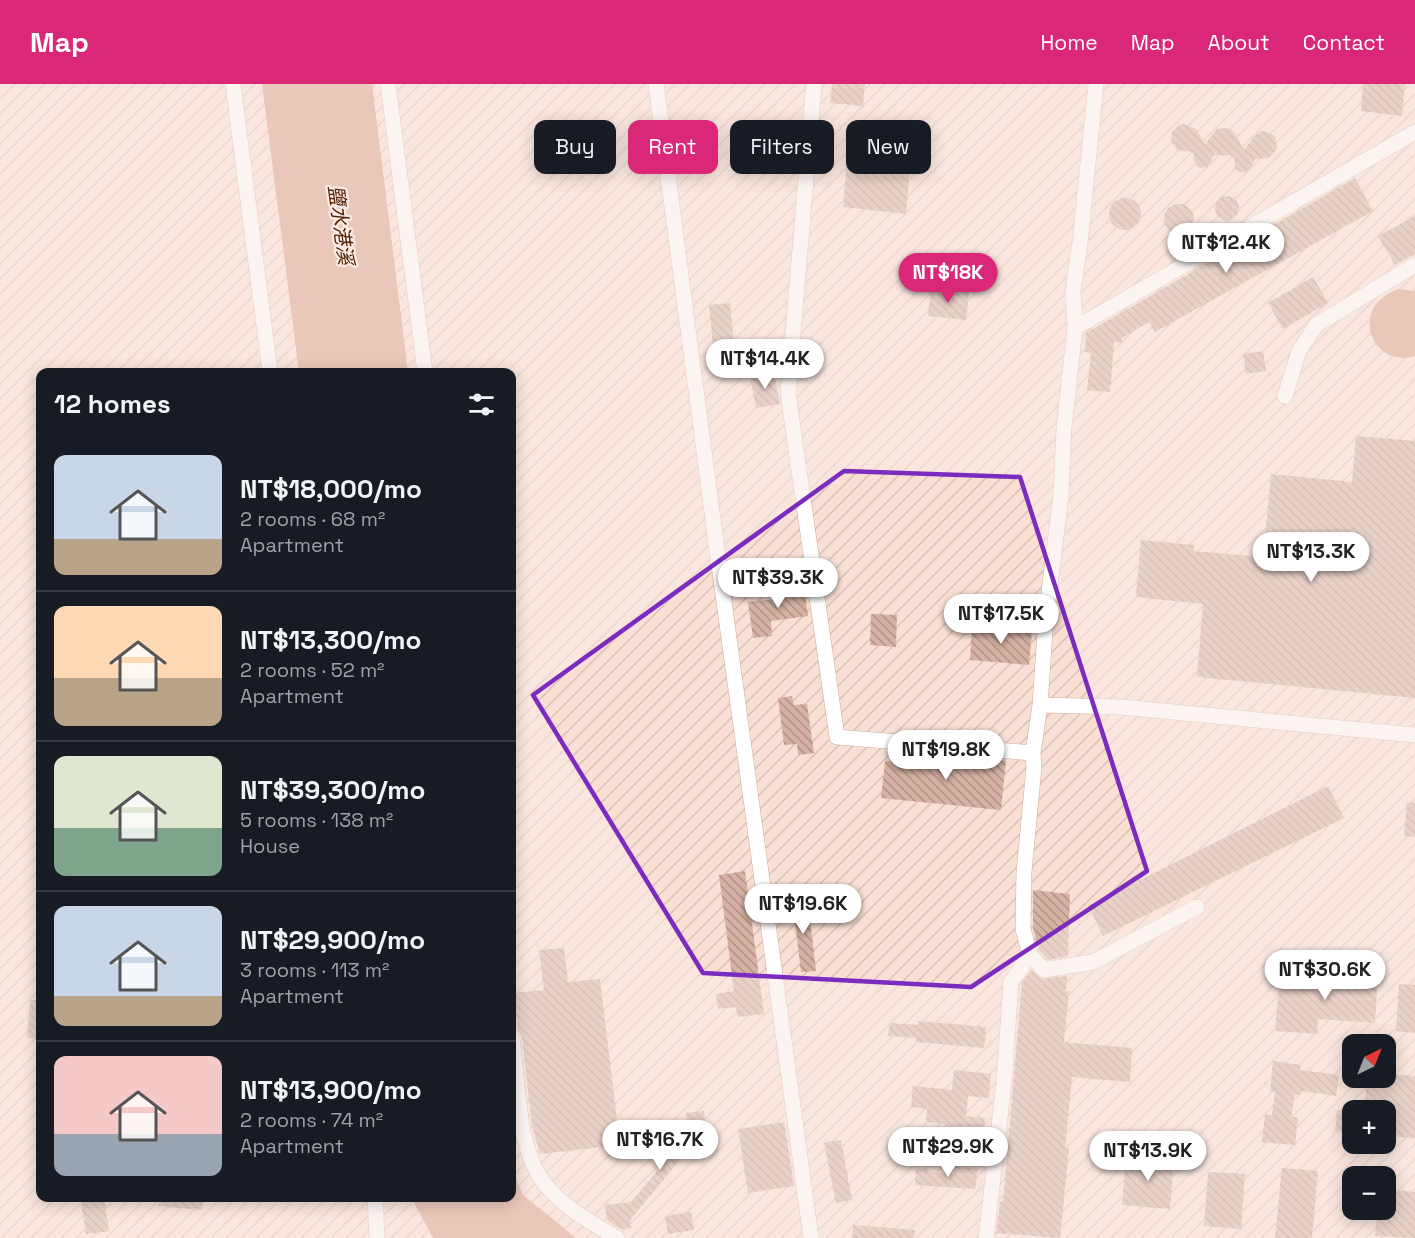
<!DOCTYPE html>
<meta charset="utf-8">
<style>
:root{--surface:#171b24;--page:#20242c;--text:#f1f3f6;--muted:#9ea1a6;--line:#363941;--accent:#db2777}
body{margin:0;font-family:"Space Grotesk","Noto Sans TC",sans-serif;background:var(--page);color:var(--text);height:100vh;display:flex;flex-direction:column;font-size:22px;white-space:nowrap}
*{box-sizing:border-box;margin:0}
p{font-size:20px;color:var(--muted)}
.icon{flex:none;width:33px;height:33px;fill:none;stroke:currentColor;stroke-width:2;stroke-linecap:round;stroke-linejoin:round}
.map{position:relative;flex:1;overflow:hidden}
.sheet{position:absolute;left:36px;top:284px;width:480px;height:834px;display:flex;flex-direction:column;background:var(--surface);border-radius:12px;box-shadow:0 3px 15px #0003}
.sheet>*{flex:none}
.top-card{position:absolute;left:534px;top:36px;width:570px;height:54px;display:flex;gap:12px}
.needle{width:39px;rotate:43deg}
.tools{position:absolute;left:1342px;top:950px;display:grid;gap:12px}
.tools a{display:grid;place-items:center;width:54px;height:54px;border-radius:12px;background:var(--surface);box-shadow:0 3px 15px #0003;font-size:30px}
.price{position:absolute;translate:-50% -51px;padding:0 14px;border-radius:21px;background:#fff;color:#222;font-size:20px;line-height:39px;filter:drop-shadow(0 2px 3px #0008)}
.price::after{content:'';position:absolute;left:50%;top:36px;width:18px;height:14px;margin-left:-9px;background:inherit;clip-path:polygon(0 0,100% 0,50% 100%)}
.price.current{background:var(--accent);color:#fff}
ul{padding:0;list-style:none}
li{display:flex;align-items:center;gap:18px;height:150px;padding:0 18px}
li+li{border-top:2px solid var(--line)}
li span{display:grid;place-items:center;flex:none;width:168px;height:120px;border-radius:12px;color:#555}
li>.icon{margin-inline-start:auto}
span .icon{width:72px;height:72px;fill:#fffc;stroke-width:1}
li b{font-size:26px}
h2{display:flex;justify-content:space-between;align-items:center;height:72px;padding:0 18px;font-size:26px}
.pill{padding:0 21px;border-radius:12px;background:var(--surface);box-shadow:0 3px 15px #0003;font-size:21px;line-height:54px}
.pill.current{background:var(--accent);color:#fff}
header{display:flex;align-items:center;gap:36px;box-sizing:border-box;height:84px;padding:0 30px;background:var(--accent);color:#fff}
header strong{font-size:28px}
nav{display:flex;gap:33px;margin-inline-start:auto;font-size:21px}
.map>svg:first-child{display:block}
.industrial{fill:url(#industrial-furrows);fill-rule:evenodd}
.water{fill:#d79d84}
.building{fill:url(#building-back-hatch)}
.lines{fill:none;stroke-linecap:round;stroke-linejoin:round}
.minor-casing{stroke:#ceac9c;stroke-width:16}
.minor{stroke:#fff;stroke-width:15}
.marked{fill:none;stroke:#7b2cbf;stroke-width:4.5;stroke-linejoin:round}
.labels{text-anchor:middle;dominant-baseline:central;stroke-width:4.5;stroke-linejoin:round;paint-order:stroke}
.water-label{font-size:20px;font-style:italic;fill:#552104;stroke:#faebe5}
</style>
<header>
<strong>Map</strong>
<nav><a>Home</a><a>Map</a><a>About</a><a>Contact</a></nav>
</header>
<div class="map">
<svg width="1415" height="1154" viewBox="0 0 1415 1154">
<defs>
<pattern id="industrial-furrows" width="10" height="10" patternUnits="userSpaceOnUse" patternTransform="scale(1.5)"><rect width="10" height="10" fill="#fae0d4"/><path d="M-1 1l2-2M0 10L10 0M9 11l2-2" fill="none" stroke="#d8c1b6"/></pattern>
<pattern id="building-back-hatch" width="6" height="6" patternUnits="userSpaceOnUse" patternTransform="scale(1.5)"><rect width="6" height="6" fill="#d5b2a3"/><path d="M-1 5l2 2M0 0l6 6M5-1l2 2" fill="none" stroke="#af9285"/></pattern>
</defs>
<rect width="100%" height="100%" fill="#faebe5"/>
<path class="industrial" d="M0 0H1415V1154H0ZM40 288H512V1113H40ZM1353 960H1386V993H1353ZM1353 1026H1386V1059H1353ZM1353 1092H1386V1125H1353Z"/>
<path class="water" d="M262 0H372L408 288H299Z
M1399 205 1415 207V272C1370 285 1348 221 1399 205Z
M512 1085 523 1111 576 1154H433L411 1113H512Z"/>
<path class="building" d="M832 0H865L863 22 830 19Z
M1363 0H1405L1402 32 1361 27Z
M1183 40 1196 45 1205 60 1217 45 1227 44 1234 48 1244 66 1254 52 1262 47 1267 48 1275 52 1277 65 1269 74 1255 75 1251 84 1246 88H1240L1235 84 1234 72 1214 71 1208 82 1200 84 1194 77 1193 68 1177 66 1171 58 1172 48 1179 41Z
M847 78 910 84 906 130 843 123Z
M1355 94 1373 127 1155 248 1149 238 1122 254 1121 259 1114 258 1110 308 1087 306 1091 269 1085 268 1086 249Z
M1215 124a12 12 0 1 1 24 0a12 12 0 1 1-24 0Z
M1109 130a16 16 0 1 1 32 0a16 16 0 1 1-32 0Z
M1164 135a15 15 0 1 1 30 0a15 15 0 1 1-30 0Z
M1415 132V170L1395 181 1378 152Z
M1313 193 1328 219 1283 245 1268 219Z
M931 203 969 208 966 236 928 232Z
M730 219 734 261 713 263 709 221Z
M1263 267 1266 287 1246 290 1243 270Z
M774 289 780 320 756 324 750 293Z
M1356 352 1415 357V614L1197 593 1203 520 1136 513 1141 456 1194 461 1193 467 1263 473 1271 390 1352 398Z
M803 496 808 532 771 537 772 552 753 554 748 518 786 514 784 499Z
M871 530 897 531 896 563 870 561Z
M972 542 1032 547 1029 581 970 576Z
M792 612 794 621 807 620 814 669 798 671 797 660 784 661 778 614Z
M908 669 1006 677 1001 726 881 714 885 677 907 679Z
M1328 702 1344 734 1103 852 1088 822Z
M1407 718 1415 719V753L1404 752Z
M745 787 764 930 738 933 736 923 718 925 716 910 734 907 719 791Z
M1033 806 1070 810 1068 872 1048 876 1039 866 1033 844Z
M808 817 816 887 801 888 795 838 788 839 786 825H796L795 818Z
M564 864 568 898 600 895 620 1061 540 1070 532 1041 522 953 518 946 513 909 544 906 539 866Z
M1031 886 1041 895 1067 892 1066 907H1069L1064 958 1132 964 1130 998 1072 993 1065 1064H1069L1060 1154 996 1149 1000 1118H1003L1022 899Z
M1338 888 1378 891 1375 939 1318 935 1317 950 1275 947 1280 892 1337 897Z
M1399 900 1415 901V949L1396 947Z
M30 916H40V955L27 954Z
M918 937 986 943 984 964 916 958V954L888 952 890 939 918 941Z
M1273 977 1301 981 1300 986 1339 991 1336 1012 1301 1007V1011L1295 1010 1291 1033H1298L1295 1061 1262 1058 1265 1030 1272 1031 1275 1008 1270 1007Z
M954 986 991 990 989 1014 968 1012 966 1032 985 1034 983 1059 943 1054 945 1040 926 1038 927 1025 911 1023 913 1002 952 1006Z
M1386 990 1415 992V1054L1386 1052V1022L1365 1020 1367 993H1386Z
M1337 1026 1353 1027V1049L1335 1047Z
M704 1027 707 1058 694 1059 630 1136 631 1144 621 1145 607 1136 605 1121 631 1118 679 1061 677 1044 688 1043 686 1029Z
M784 1038 794 1102 748 1109 738 1045Z
M841 1056 852 1116 836 1119 824 1059Z
M1126 1071 1174 1075 1170 1125 1122 1121Z
M955 1082 978 1085 975 1105 915 1101 916 1085 929 1086V1088L954 1090Z
M1282 1084 1318 1087 1312 1154H1275Z
M1208 1088 1245 1090 1241 1145 1204 1142Z
M1386 1105 1415 1108V1154L1375 1152 1377 1125H1386Z
M80 1113H104L109 1147 86 1150Z
M159 1113H203L202 1126 158 1122Z
M691 1128 694 1146 668 1150 665 1132Z
M853 1141 915 1146 914 1154H852Z"/>
<g class="lines">
<g class="minor-casing">
<path id="minor" d="M233 0 270 288
M388 0 425 288
M656 0 716 459 811 1154
M814 0 788 309 837 653 1033 669
M1096 0 1080 159 1073 207 1075 244 1064 344 1061 411 1046 533 1040 621 1033 669 1034 683 1024 788 1023 845 1030 871 1044 886 1093 878 1197 823
M1075 244 1415 48
M1285 312 1299 267 1316 241 1415 181
M1040 621 1121 623 1415 651
M512 954C517 994 518 1056 538 1090 555 1119 589 1137 617 1154
M375 1113 377 1154
M986 1154 1004 999 1011 898 1030 871"/>
</g>
<use href="#minor" class="minor"/>
</g>
<path d="M0 0H1415V1154H0ZM844 387 1020 393 1147 787 971 903 703 889 533 611Z" fill="#faebe5" fill-opacity=".55" fill-rule="evenodd"/>
<path class="marked" d="M844 387 1020 393 1147 787 971 903 703 889 533 611Z"/>
<g class="labels">
<g class="water-label">
<text transform="translate(341 141) rotate(82)">鹽水港溪</text>
</g>
</g>
</svg>
<div class="tools">
<a><svg class="needle" viewBox="-14 -14 28 28"><path d="M0-13l5 13h-10z" fill="#e53935"/><path d="M0 13l5-13h-10z" fill="#9ea1a6"/></svg></a>
<a>+</a>
<a>−</a>
</div>
<b class="price" style="left:1226px;top:190px">NT$12.4K</b>
<b class="price current" style="left:948px;top:220px">NT$18K</b>
<b class="price" style="left:765px;top:306px">NT$14.4K</b>
<b class="price" style="left:1311px;top:499px">NT$13.3K</b>
<b class="price" style="left:778px;top:525px">NT$39.3K</b>
<b class="price" style="left:1001px;top:561px">NT$17.5K</b>
<b class="price" style="left:946px;top:697px">NT$19.8K</b>
<b class="price" style="left:803px;top:851px">NT$19.6K</b>
<b class="price" style="left:1325px;top:917px">NT$30.6K</b>
<b class="price" style="left:660px;top:1087px">NT$16.7K</b>
<b class="price" style="left:948px;top:1094px">NT$29.9K</b>
<b class="price" style="left:1148px;top:1098px">NT$13.9K</b>
<div class="top-card">
<a class="pill">Buy</a>
<a class="pill current">Rent</a>
<a class="pill">Filters</a>
<a class="pill">New</a>
</div>
<section class="sheet">
<h2>12 homes<svg class="icon" aria-label="filters" viewBox="0 0 24 24"><path d="M4 7h16M4 17h16"/><circle cx="9" cy="7" r="2"/><circle cx="15" cy="17" r="2"/></svg></h2>
<ul>
<li><span style="background:linear-gradient(#c9d6e8 70%,#b9a48a 0)"><svg class="icon" aria-label="home" viewBox="0 0 24 24"><path d="M3 11l9-7 9 7M6 9v11h12V9"/></svg></span><div><b>NT$18,000/mo</b><p>2 rooms · 68 m²</p><p>Apartment</p></div></li>
<li><span style="background:linear-gradient(#ffd9b3 60%,#b9a48a 0)"><svg class="icon" aria-label="home" viewBox="0 0 24 24"><path d="M3 11l9-7 9 7M6 9v11h12V9"/></svg></span><div><b>NT$13,300/mo</b><p>2 rooms · 52 m²</p><p>Apartment</p></div></li>
<li><span style="background:linear-gradient(#dfe7d0 60%,#7fa58c 0)"><svg class="icon" aria-label="home" viewBox="0 0 24 24"><path d="M3 11l9-7 9 7M6 9v11h12V9"/></svg></span><div><b>NT$39,300/mo</b><p>5 rooms · 138 m²</p><p>House</p></div></li>
<li><span style="background:linear-gradient(#c9d6e8 75%,#b9a48a 0)"><svg class="icon" aria-label="home" viewBox="0 0 24 24"><path d="M3 11l9-7 9 7M6 9v11h12V9"/></svg></span><div><b>NT$29,900/mo</b><p>3 rooms · 113 m²</p><p>Apartment</p></div></li>
<li><span style="background:linear-gradient(#f6c9c9 65%,#9aa5b1 0)"><svg class="icon" aria-label="home" viewBox="0 0 24 24"><path d="M3 11l9-7 9 7M6 9v11h12V9"/></svg></span><div><b>NT$13,900/mo</b><p>2 rooms · 74 m²</p><p>Apartment</p></div></li>
</ul>
</section>
</div>
